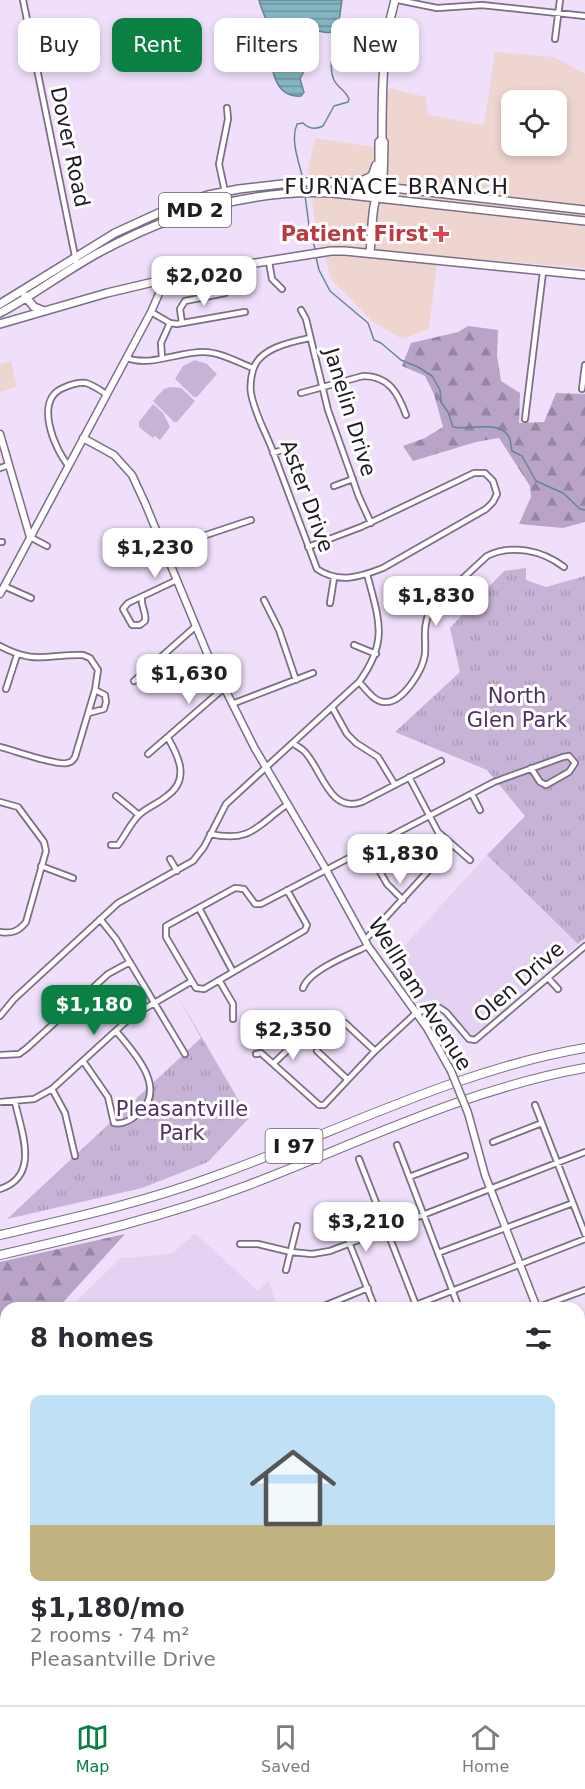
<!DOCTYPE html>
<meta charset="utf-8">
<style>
:root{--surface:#fff;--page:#f7f7f7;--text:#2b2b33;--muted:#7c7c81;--line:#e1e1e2;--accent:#0b8043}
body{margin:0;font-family:"DejaVu Sans",sans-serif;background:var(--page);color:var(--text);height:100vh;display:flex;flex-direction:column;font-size:22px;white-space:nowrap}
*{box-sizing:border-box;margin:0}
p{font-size:20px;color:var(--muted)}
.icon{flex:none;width:33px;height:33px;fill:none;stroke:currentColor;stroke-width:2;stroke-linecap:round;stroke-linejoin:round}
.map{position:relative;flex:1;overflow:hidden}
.drawer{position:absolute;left:0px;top:1302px;width:585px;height:404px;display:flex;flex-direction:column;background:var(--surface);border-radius:18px 18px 0 0;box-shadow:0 3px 9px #0003}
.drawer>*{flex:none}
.guide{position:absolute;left:18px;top:18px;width:549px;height:54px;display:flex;gap:12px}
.tools{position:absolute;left:501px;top:90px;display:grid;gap:12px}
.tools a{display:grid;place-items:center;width:66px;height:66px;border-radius:12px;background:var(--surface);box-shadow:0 3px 9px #0003;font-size:30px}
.price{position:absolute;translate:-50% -51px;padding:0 14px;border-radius:12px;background:#fff;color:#222;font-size:20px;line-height:39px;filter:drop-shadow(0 2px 3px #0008)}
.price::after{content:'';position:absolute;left:50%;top:36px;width:18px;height:14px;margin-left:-9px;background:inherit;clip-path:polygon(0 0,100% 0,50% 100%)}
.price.active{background:var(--accent);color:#fff}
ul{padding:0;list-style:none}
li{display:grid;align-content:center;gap:12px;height:318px;padding:0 30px}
li span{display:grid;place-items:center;height:186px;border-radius:12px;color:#555}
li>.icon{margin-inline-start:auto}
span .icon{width:108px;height:108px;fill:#fffc;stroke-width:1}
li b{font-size:26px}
h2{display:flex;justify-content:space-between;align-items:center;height:72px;padding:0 30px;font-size:26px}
.chip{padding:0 21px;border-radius:12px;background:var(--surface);box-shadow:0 3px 9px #0003;font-size:21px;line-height:54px}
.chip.active{background:var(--accent);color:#fff}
.menu{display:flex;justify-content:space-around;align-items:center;height:84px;border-top:2px solid var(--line);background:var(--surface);font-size:16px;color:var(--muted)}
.menu a{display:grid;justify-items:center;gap:3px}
.menu .active{color:var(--accent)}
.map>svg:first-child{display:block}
.commercial{fill:#efd5d0;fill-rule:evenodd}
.built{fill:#e5d1f2}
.grass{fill:#c7b3d5}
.forest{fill:url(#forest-firs)}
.park{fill:url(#park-tufts)}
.water{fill:url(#water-rules);stroke:#668693;stroke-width:1.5}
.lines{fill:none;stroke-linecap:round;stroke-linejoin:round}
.stream{stroke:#668693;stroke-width:1.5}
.street-casing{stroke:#7c6e86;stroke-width:8}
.secondary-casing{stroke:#7c6e86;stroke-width:9}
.primary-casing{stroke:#7c6e86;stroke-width:10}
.highway-casing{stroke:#7c6e86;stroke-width:10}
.street{stroke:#fff;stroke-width:4.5}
.secondary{stroke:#fff;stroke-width:6}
.primary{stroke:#fff;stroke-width:7}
.highway{stroke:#fff;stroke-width:8}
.tram{stroke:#564e5c;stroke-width:1.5}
.secondary-bridge-casing{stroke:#7c6e86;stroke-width:9;stroke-linecap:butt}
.secondary-bridge{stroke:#fff;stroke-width:6}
.health-dot{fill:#e0444e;stroke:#fff;stroke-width:2}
.labels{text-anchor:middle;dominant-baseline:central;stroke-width:6;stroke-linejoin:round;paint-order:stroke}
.shield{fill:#fff;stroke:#625f65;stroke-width:1.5}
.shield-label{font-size:20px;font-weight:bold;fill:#1f1a23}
.street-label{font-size:21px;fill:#1f1a23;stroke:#fff}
.health-label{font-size:21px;font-weight:bold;fill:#be3a42;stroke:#fff;text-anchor:end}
.park-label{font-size:21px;fill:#4f3261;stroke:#fff}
.neighbourhood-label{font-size:22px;letter-spacing:1.5px;fill:#1f1a23;stroke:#fff}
</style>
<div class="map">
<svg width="585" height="1705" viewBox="0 0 585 1705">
<defs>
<pattern id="forest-firs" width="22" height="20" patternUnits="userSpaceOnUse" patternTransform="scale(1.5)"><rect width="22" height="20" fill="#b9a3c7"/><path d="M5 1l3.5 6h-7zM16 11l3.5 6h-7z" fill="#9684a1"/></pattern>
<pattern id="park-tufts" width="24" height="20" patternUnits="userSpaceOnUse" patternTransform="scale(1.5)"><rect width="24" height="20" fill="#c7b3d5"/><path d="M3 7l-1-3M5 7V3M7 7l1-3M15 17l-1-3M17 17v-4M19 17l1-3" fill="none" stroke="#aa99b7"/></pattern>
<pattern id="water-rules" width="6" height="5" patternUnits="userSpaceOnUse" patternTransform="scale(1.5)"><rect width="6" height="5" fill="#84b5c3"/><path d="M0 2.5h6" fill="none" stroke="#6b929e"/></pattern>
</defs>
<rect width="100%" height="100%" fill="#efdffa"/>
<path class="commercial" d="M495 52 554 57 585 74V268L318 246 308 169 315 138 373 147 389 88 426 97 428 115 484 125ZM512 100H556V146H512Z
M345 254 437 263 429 329 402 339 373 322 331 279 325 256Z
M11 361 17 387 0 392V364Z"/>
<path class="built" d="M487 855 578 944 474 1037 447 1009 433 1012 426 1017 386 966Z
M195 1233 258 1291 269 1280 277 1308H69L122 1257 131 1258 173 1253Z
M6 1374V1563H0V1380Z"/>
<path class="grass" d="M195 360 207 364 217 374 197 397H194L175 379 183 366Z
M170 387 181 388 195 401 177 422H174L153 401 164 389Z
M153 404 163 413 170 427 160 440 155 436 153 438 139 427V422Z"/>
<path class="forest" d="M468 326 498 330 497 356 501 381 520 393 519 423 544 422 556 393 585 394V522L563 528 519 524 531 497 530 486 499 438 476 442 413 461 403 446 425 438 443 427 434 394 425 376 402 366 411 343 458 332Z
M125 1234 58 1308H6V1366L0 1373V1262Z"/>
<path class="park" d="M526 568V580L546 587 585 576V938L578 944 487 855 525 816 487 770 395 732 460 672 450 628 504 571Z
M177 995 249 1118 208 1162 142 1188 7 1219 201 1038Z"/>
<path class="water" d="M259 0H342L338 28C329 37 319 30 309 29L307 34 310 59 300 79 304 92 301 96C267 99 271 50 268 27 266 17 261 9 259 0Z"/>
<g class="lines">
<path class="stream" d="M303 179C299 162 290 140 297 124L303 123C309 129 315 130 323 126L334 106 348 102 349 99C346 91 338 88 334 80 327 65 336 47 335 31
M305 195 309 226 315 249
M316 257 319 270 330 291 368 323 374 340 381 343 401 360 418 367 432 376 440 390 441 402 448 412 453 427C468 431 499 419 509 437 511 441 511 447 512 451L522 456 536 481 563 493 580 509 585 510"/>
<g class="street-casing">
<path id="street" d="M23 0 77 266
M398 0 437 8 482 5 585 16
M555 39 560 0
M225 192 219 164 228 119 227 108
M269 262 272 279 282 289
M301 310 306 319 328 410 359 497 371 523
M151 312 170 323 177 324 245 312
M182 323 180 309 185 301 225 293
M127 358C150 367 178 352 203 352 220 352 237 362 253 368
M162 358 161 343 170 323
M582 389 585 365
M301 393 363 376C389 376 398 393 406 415
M525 419 543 272
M273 453 292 447
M68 465C54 448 34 400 63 388 70 385 78 382 86 383 93 385 100 390 106 394
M0 468 9 465
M334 486 353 479
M30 537 47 546
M0 542H2
M308 547 361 527 474 473H485L493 481 497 494 493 502 486 509 383 568C360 577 339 584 317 569 302 529 287 489 272 449 265 431 254 412 251 393 250 386 251 377 253 370 259 348 291 342 310 338
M164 549 251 520
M4 586 31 598
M142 597C140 606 147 612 145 621L140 625H132L123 609 128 603 177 580
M264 600 279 630 296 680
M330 603 334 578
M354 645 376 654
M0 646C35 665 47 654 83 655L90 658 98 670 95 690 75 757C72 761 72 762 67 763 57 766 13 750 0 747
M134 681 196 626
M359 682C366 689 374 702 385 702 403 703 423 670 425 654 426 636 422 627 431 608L487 556C512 544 542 550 564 567
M6 689 17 655
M232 704 313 673
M332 707 347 734 356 743 378 757 395 785
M89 713 104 709 106 702 105 695 95 690
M293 743C296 746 301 748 304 751 322 769 329 814 362 802L441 761
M148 754 224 688
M409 777 438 832 470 860
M472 794 480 810
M116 796 139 815
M0 802 18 807 44 842 46 851 26 922C19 931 12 934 0 932
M210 834C252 843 257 825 288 804
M111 845H118C125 836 131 822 140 814 148 807 159 803 167 796 190 780 179 757 168 738
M367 849 387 884 403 900
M170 859 177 871
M41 866 73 878
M287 890 307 925 305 930 204 989 196 988 166 937V926L235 888 244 889 255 904H261L494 782 563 757 569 756 575 763 569 772 546 785 540 782 531 768
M199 908 233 972
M100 919 116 939 185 1054
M365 940 452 845
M548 978 558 989
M219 980 233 1004V1019
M303 988C309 970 351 954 368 946
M0 1016 14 999 118 903 193 861 204 847 226 804 359 682C389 641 379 620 367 574
M345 1023 375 1051
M317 1051 347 1079
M256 1054 261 1053 319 1105H324L375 1051 416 1013 433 1008H440L446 1012 469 1039 475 1040 585 946
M0 1055 19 1054 27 1048 108 974 130 962
M83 1061 108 1097 114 1123C124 1125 132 1119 139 1113 168 1089 134 1052 116 1031
M274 1063 296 1042 302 1040
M52 1089 65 1113 75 1156
M0 1102 34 1099 52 1089 132 1016 192 981
M535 1105 585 1234
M493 1142 542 1123
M397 1145 459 1308
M359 1159 416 1305
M409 1177 465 1156
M0 1189C41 1176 21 1131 15 1102
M335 1207 375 1308
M240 1244H258L291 1252 312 1254 330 1251 585 1152
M438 1253 573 1203
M286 1270 297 1226
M319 1308 368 1288
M408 1308 585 1239
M536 1308 585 1290
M579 1338 585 1336
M579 1381 585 1379
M579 1480 585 1472
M579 1562 580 1553
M579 1587H585
M0 1588 6 1587
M579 1626 585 1627
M0 1643 6 1642
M579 1665 585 1666
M89 1700 98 1705
M224 1700 226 1705
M279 1700 281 1705
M336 1700 337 1705
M496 1700V1705
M534 1700 577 1705
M44 1705 47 1700
M435 1705 438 1700"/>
</g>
<g class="secondary-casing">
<path id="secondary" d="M0 434 30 537
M83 438 114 455 132 475 145 503 207 653 254 747 324 866 368 946 427 1028 451 1071
M0 594 151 312 161 289 162 280
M468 1113 485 1175 537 1308
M579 1418 585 1433
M579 1454 585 1447
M0 1694 6 1692
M416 1705 419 1700"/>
</g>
<g class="primary-casing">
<path id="primary" d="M357 183 372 176 376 165
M379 186V142L382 140
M370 253C372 234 371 196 383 182L384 142 382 140C382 93 382 46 395 0
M25 296 34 307 44 311
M0 304 115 233 174 206 208 195 239 189 300 182H341L585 210
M0 313C34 295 65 271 98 253 171 213 249 189 332 193L585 221
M0 324 107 293 162 280 205 271 331 251H345L585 275"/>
</g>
<g class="highway-casing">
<path id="highway" d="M0 1235C73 1218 145 1202 215 1176 338 1132 456 1070 585 1048
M0 1255C83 1236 166 1216 246 1186 357 1144 466 1089 585 1068"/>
</g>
<use href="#street" class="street"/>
<use href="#secondary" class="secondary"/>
<use href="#primary" class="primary"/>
<use href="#highway" class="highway"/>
<path class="tram" d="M579 1466 585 1460
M426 1705 429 1700"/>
<g class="secondary-bridge-casing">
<path id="secondary-bridge" d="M451 1071 468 1113"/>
</g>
<use href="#secondary-bridge" class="secondary-bridge"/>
</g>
<path class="health-dot" d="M438 225h6v6h6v6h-6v6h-6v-6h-6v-6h6z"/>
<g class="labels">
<g class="shield">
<rect x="159" y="193" width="72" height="34" rx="4.5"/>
<rect x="265.5" y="1129" width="57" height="34" rx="4.5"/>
</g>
<g class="shield-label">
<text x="195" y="210">MD 2</text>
<text x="294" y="1146">I 97</text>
</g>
<g class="street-label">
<text transform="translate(70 147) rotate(78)">Dover Road</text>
<text transform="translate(350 412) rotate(73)">Janelin Drive</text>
<text transform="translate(307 496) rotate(70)">Aster Drive</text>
<text transform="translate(519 982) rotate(-41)">Olen Drive</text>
<text transform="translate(420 994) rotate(58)">Wellham Avenue</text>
</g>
<g class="health-label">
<text x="428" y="234">Patient First</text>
</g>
<g class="park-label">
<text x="517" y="696">North<tspan x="517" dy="24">Glen Park</tspan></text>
<text x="182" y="1109">Pleasantville<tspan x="182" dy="24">Park</tspan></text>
</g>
<g class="neighbourhood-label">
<text x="397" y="186">FURNACE BRANCH</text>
</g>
</g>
</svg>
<div class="tools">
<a><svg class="icon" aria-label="locate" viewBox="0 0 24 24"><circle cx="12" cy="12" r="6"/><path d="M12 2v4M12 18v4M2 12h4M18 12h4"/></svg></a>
</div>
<b class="price" style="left:204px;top:307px">$2,020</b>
<b class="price" style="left:155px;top:579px">$1,230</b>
<b class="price" style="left:436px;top:627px">$1,830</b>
<b class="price" style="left:189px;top:705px">$1,630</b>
<b class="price" style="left:400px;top:885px">$1,830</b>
<b class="price active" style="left:94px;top:1036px">$1,180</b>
<b class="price" style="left:293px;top:1061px">$2,350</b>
<b class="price" style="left:366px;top:1253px">$3,210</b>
<div class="guide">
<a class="chip">Buy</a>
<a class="chip active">Rent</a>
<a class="chip">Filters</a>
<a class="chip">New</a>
</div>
<section class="drawer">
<h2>8 homes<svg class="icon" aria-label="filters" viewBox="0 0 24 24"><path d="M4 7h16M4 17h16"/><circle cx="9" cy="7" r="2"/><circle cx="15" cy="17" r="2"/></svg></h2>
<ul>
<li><span style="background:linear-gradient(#bfe0f5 70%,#c2b280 0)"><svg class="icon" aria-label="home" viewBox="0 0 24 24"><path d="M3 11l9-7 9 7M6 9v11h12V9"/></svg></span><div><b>$1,180/mo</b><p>2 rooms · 74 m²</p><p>Pleasantville Drive</p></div></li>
</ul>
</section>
</div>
<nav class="menu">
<a class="active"><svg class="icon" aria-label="map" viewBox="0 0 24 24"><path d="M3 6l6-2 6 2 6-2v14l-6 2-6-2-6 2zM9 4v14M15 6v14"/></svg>Map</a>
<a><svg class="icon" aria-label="saved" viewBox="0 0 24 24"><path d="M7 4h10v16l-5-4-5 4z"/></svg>Saved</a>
<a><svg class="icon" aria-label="home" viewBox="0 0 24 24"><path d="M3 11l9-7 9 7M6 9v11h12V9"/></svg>Home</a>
</nav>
